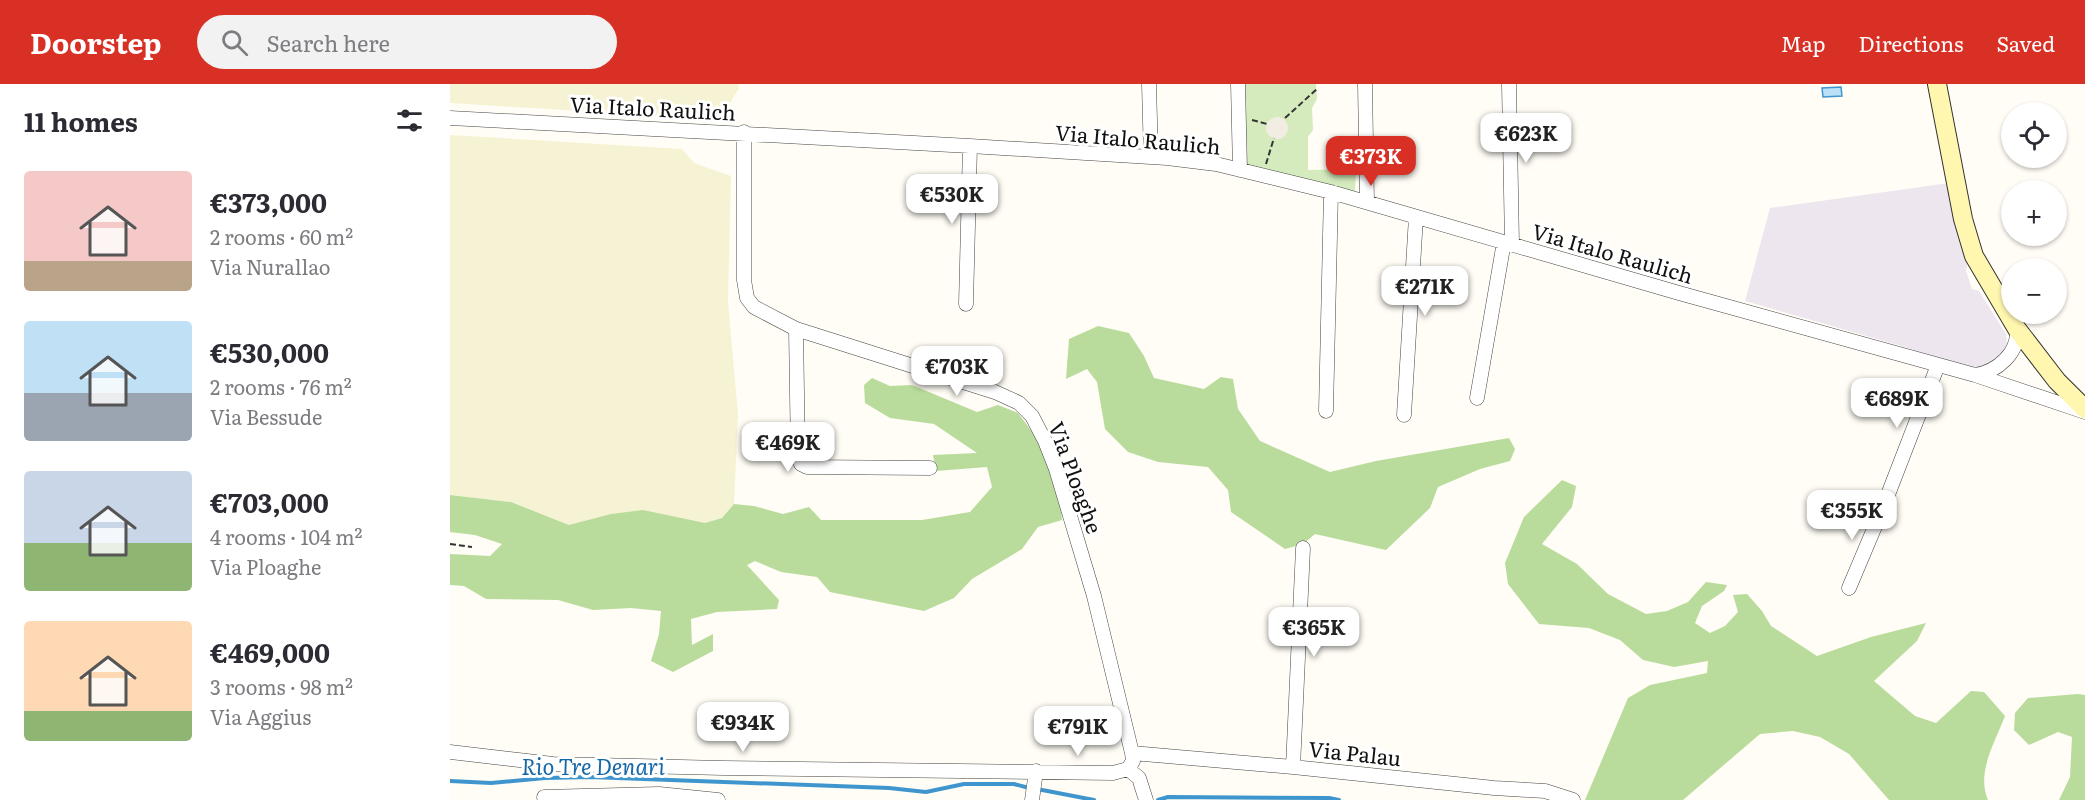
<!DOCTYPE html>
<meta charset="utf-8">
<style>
:root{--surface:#fff;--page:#f2f2f3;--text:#2b2b33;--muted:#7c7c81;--accent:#d93025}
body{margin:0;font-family:Literata,serif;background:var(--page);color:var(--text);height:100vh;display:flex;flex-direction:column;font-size:22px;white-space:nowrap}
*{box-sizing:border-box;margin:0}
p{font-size:20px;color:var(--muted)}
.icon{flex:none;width:33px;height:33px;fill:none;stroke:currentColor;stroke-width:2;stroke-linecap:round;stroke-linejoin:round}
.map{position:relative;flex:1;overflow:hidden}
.panel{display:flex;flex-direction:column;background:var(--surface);width:450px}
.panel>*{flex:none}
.controls{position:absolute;left:1551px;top:18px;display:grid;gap:12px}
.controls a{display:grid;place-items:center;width:66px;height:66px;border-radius:50%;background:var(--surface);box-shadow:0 2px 4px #0004;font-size:30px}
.price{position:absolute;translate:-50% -51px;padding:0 14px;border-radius:12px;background:#fff;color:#222;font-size:20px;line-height:39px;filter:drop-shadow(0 2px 3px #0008)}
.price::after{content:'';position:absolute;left:50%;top:36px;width:18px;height:14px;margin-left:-9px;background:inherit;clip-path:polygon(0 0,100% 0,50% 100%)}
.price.current{background:var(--accent);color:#fff}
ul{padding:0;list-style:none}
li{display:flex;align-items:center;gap:18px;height:150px;padding:0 24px}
li span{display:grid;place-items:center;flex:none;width:168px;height:120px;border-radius:6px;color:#555}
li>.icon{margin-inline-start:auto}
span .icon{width:72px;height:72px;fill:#fffc;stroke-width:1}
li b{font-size:26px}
h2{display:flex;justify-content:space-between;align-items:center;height:72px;padding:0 24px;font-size:26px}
header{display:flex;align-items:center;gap:36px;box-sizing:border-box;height:84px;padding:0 30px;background:var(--accent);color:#fff}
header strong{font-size:28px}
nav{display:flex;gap:33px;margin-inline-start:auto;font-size:21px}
.search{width:420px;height:54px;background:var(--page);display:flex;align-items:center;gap:15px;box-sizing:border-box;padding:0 21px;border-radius:33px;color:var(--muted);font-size:22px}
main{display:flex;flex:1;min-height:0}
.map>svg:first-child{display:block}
.industrial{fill:#eee6ef}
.farmland{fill:#f6f3d4}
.green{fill:#d5ebbd}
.forest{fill:#b9dc9c}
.plaza{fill:#f1ede2}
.water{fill:#b9e0f7;stroke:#3f96cf;stroke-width:1.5}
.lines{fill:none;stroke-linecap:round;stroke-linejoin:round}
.stream{stroke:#3f96cf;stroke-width:4}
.street-casing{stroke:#444;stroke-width:15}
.secondary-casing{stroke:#333;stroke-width:20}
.path{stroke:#333;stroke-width:2;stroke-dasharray:6 3;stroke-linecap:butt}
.street{stroke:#fff;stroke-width:14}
.secondary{stroke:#fff6b0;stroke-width:18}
.labels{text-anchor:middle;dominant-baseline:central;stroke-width:6;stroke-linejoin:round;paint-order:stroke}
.street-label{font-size:21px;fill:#111;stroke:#fff}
.water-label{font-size:22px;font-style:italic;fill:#1768a6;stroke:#fff}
</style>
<header>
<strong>Doorstep</strong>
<div class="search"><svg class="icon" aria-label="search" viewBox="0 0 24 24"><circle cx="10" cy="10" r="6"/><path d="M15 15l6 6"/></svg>Search here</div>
<nav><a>Map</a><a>Directions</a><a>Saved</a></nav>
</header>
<main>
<section class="panel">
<h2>11 homes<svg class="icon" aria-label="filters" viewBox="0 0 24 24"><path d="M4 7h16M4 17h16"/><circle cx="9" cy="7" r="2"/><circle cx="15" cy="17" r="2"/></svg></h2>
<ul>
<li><span style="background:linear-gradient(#f6c9c9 75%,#b9a48a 0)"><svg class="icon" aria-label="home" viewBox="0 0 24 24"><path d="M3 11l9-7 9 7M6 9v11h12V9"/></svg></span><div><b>€373,000</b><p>2 rooms · 60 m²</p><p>Via Nurallao</p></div></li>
<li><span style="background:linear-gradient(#bfe0f5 60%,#9aa5b1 0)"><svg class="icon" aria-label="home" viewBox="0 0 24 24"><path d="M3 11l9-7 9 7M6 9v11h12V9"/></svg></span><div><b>€530,000</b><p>2 rooms · 76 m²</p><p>Via Bessude</p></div></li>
<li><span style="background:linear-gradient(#c9d6e8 60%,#8fb573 0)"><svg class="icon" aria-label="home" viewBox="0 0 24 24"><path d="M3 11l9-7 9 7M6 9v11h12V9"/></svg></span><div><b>€703,000</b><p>4 rooms · 104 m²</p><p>Via Ploaghe</p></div></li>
<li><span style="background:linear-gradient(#ffd9b3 75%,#8fb573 0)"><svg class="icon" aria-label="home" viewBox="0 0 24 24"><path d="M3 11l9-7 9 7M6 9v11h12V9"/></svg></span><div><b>€469,000</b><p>3 rooms · 98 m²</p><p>Via Aggius</p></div></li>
</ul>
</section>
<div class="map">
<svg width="1635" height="716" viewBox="0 0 1635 716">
<rect width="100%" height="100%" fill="#fffdf5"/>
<path class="industrial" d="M1499 99 1509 156 1518 176 1516 187 1522 205 1529 207 1556 250 1557 264 1547 275 1532 282 1515 284 1455 263 1295 217 1320 124Z"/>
<path class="farmland" d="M0 0H288L289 4 279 21 258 35 0 19Z
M0 51 232 65 244 79 281 92 278 218 288 330 284 420 272 434 255 439 229 435 119 441 61 418 0 411Z"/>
<path class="green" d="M791 0H866L867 15 862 24 863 46 858 53V86L906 85 905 107 900 108 793 81Z"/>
<path class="forest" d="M648 242 679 249 694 272 704 294 754 305 771 293 783 295 788 325 810 357 880 388 926 377 1059 354 1065 365 1060 377 1030 385 988 403 980 424 936 466 865 450 853 460 835 465 781 428 778 406 758 383 708 378 678 368 655 345 647 298 637 285 616 295 619 255Z
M422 294 440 302 462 301 527 328 548 321 568 329 586 353 610 413 612 436 588 443 572 465 522 495 504 514 474 527 380 508 367 493 331 488 305 477 297 481 329 516 327 525 267 528 241 535 242 561 263 550V567L223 588 201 577 209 550 211 527 181 524 143 526 108 516 36 515 14 502 0 501V470L40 472 52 460 25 451 0 448V411L61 418 119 441 161 430 193 426 255 439 272 434 284 420 304 422 333 430 359 423 371 436H472L520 428 542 403 537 383 486 387 483 371 527 369 484 340 440 334 415 319 414 301Z
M1112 396 1126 402 1122 423 1092 460 1127 480 1158 510 1196 530 1217 527 1238 518 1256 498 1277 501 1274 507 1252 522 1245 539 1260 549 1275 542 1288 528 1283 511 1297 510 1312 527 1321 542 1367 572 1421 553 1476 539 1467 557 1424 597 1465 632 1486 639 1521 607 1534 608 1555 632C1545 658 1526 689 1538 716H1439L1399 670 1370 653 1343 647 1310 650 1233 716H1135L1178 614 1200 601 1257 589 1258 577 1224 583 1193 576 1170 556 1139 544 1089 540 1058 500 1055 479 1074 433Z
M1628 610 1635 611V716H1609L1620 693 1622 653 1608 648 1579 661 1564 646 1565 629 1578 614Z"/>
<path class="plaza" d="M816 44a11 11 0 1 1 22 0a11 11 0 1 1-22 0Z"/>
<path class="water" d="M1391 3 1392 12 1373 13 1372 4Z"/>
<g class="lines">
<path class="stream" d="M0 697 41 699 95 694 140 693 439 704 476 708 514 700H564L579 704
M587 705 644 716
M708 716 718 713 879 714 889 716"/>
<g class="street-casing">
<path id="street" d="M699 0 701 73
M788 0 790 86
M915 0 917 118
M1059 0 1062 160
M0 34 520 62 717 74 766 80 881 108 1229 209 1525 291 1635 328
M294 48V196L297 214 304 223 346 245 545 308 569 319 582 332 595 357 606 385 644 512 682 669 683 677 678 685
M516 220 520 62
M346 245 348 373 351 380 357 383 480 384
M1525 291C1547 288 1569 269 1567 245
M1027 314 1054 158
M876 327 881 108
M954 331 966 133
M1399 504 1434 421 1488 281
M0 668 103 680 273 684 663 689 678 685
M682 669 843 683 1044 704 1095 707 1123 716
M843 683 853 464
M678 685 689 694 696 716
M94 713 209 710 268 716
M582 716 586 687"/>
</g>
<g class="secondary-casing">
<path id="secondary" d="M1487 0 1513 135 1524 172 1567 245 1607 297 1635 325"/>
</g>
<path class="path" d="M835 34 867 5
M802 36 817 40
M816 80 824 54
M0 460 22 463"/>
<use href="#street" class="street"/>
<use href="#secondary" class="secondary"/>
</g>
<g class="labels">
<g class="street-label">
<text transform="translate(203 23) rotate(3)">Via Italo Raulich</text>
<text transform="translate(688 54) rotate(5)">Via Italo Raulich</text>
<text transform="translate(1163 168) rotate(16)">Via Italo Raulich</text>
<text transform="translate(627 393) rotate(70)">Via Ploaghe</text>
<text transform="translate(905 668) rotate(6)">Via Palau</text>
</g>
<g class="water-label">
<text x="143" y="681">Rio Tre Denari</text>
</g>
</g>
</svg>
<div class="controls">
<a><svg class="icon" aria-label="locate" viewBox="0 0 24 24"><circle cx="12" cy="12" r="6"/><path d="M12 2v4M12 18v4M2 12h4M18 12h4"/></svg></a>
<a>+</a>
<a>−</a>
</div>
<b class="price" style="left:1076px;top:80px">€623K</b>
<b class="price current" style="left:921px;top:103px">€373K</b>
<b class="price" style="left:502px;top:141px">€530K</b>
<b class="price" style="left:975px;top:233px">€271K</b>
<b class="price" style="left:507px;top:313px">€703K</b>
<b class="price" style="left:1447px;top:345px">€689K</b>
<b class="price" style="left:338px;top:389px">€469K</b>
<b class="price" style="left:1402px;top:457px">€355K</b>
<b class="price" style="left:864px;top:574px">€365K</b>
<b class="price" style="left:293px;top:669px">€934K</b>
<b class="price" style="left:628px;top:673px">€791K</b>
</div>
</main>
